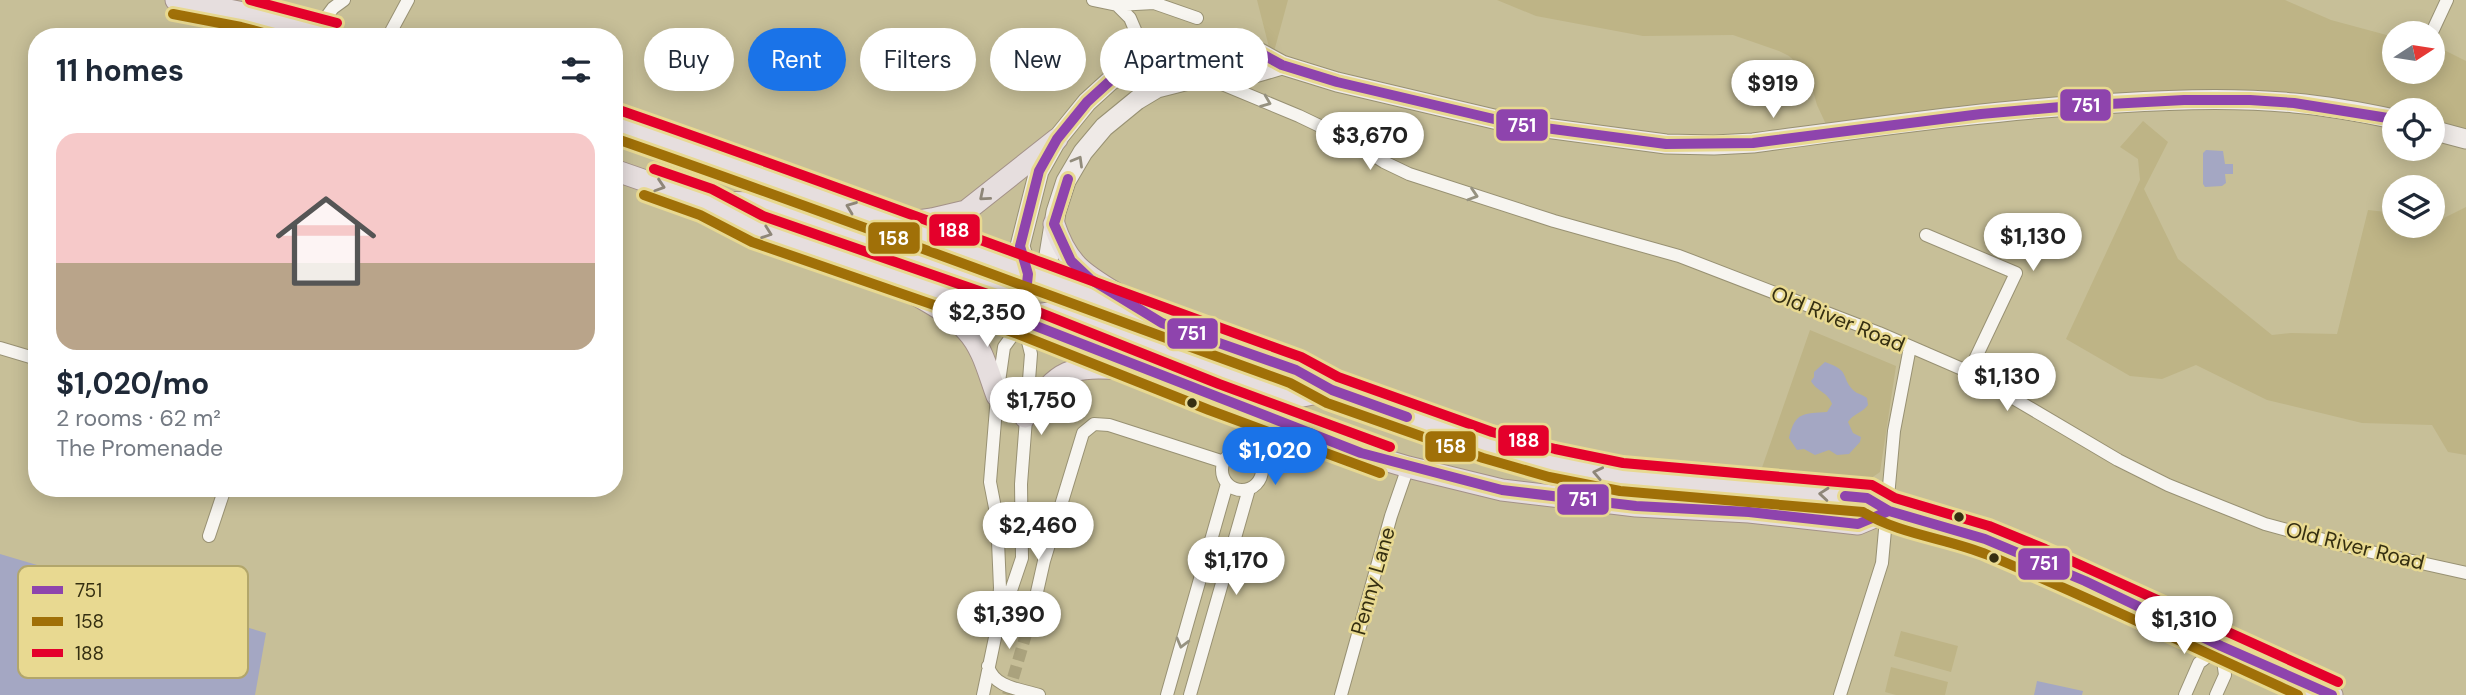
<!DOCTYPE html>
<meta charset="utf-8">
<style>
:root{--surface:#fff;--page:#f6f6f7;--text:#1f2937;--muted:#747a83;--line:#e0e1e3;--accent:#1a73e8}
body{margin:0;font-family:"DM Sans",sans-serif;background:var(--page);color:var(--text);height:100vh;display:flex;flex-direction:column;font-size:26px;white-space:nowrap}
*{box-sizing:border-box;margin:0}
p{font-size:23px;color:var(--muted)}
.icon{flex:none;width:38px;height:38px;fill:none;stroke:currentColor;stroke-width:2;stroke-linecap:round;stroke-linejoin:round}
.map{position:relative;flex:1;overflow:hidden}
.side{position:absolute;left:28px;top:28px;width:595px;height:469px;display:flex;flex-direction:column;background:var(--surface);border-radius:28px;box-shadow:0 4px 18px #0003}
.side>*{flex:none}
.guide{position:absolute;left:644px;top:28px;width:665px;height:63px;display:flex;gap:14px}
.needle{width:46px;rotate:78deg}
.fabs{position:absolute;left:2382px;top:21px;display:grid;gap:14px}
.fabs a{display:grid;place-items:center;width:63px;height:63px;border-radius:50%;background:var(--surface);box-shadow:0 4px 18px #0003;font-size:35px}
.price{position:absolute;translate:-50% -60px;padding:0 16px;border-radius:24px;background:#fff;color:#222;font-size:23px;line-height:46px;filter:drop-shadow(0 2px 4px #0008)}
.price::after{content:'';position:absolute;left:50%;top:42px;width:21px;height:16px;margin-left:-10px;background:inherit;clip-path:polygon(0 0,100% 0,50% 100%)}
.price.on{background:var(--accent);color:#fff}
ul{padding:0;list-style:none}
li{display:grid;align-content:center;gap:14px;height:371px;padding:0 28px}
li+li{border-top:2px solid var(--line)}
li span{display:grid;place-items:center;height:217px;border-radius:21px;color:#555}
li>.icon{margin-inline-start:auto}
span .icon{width:126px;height:126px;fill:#fffc;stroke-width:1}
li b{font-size:30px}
h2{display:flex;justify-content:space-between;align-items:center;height:84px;padding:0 28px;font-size:30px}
.pill{padding:0 24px;border-radius:32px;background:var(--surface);box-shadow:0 4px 18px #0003;font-size:24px;line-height:63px}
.pill.on{background:var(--accent);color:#fff}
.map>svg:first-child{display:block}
.green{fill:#beb486}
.water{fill:#a4a7c3}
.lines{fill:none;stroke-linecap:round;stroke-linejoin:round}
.street-tunnel{stroke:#aaa27d;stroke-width:12;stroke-dasharray:12 6;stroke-linecap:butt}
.street-casing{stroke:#989173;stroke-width:14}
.secondary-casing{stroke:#989173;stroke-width:21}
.primary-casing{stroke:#a39188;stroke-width:23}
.street{stroke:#f7f5f0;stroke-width:12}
.secondary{stroke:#efeae7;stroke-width:19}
.primary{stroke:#e6dede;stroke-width:21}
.bus-1-casing{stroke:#e8d991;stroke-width:16}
.bus-2-casing{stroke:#e8d991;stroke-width:16}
.bus-3-casing{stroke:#e8d991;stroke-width:16}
.bus-1{stroke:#8e44ad;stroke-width:10}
.bus-2{stroke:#a07008;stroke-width:10}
.bus-3{stroke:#e4002b;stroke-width:10}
.oneway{stroke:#969280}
.oneway2{stroke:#928c7c}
.oneway3{stroke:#8e8678}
.bus-dot{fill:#352f11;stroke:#e8d991;stroke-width:2.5}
.labels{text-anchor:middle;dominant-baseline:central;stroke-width:5;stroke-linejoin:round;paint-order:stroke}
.street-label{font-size:21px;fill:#352f11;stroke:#e8d991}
.key{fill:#e8d991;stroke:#b2a66b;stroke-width:2}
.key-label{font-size:19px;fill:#352f11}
.line-badge{stroke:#e8d991;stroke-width:2.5}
.badge-label{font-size:19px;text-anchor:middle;font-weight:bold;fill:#fff}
</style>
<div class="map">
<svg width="2466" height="695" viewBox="0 0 2466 695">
<rect width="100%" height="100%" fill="#c7bf98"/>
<path class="green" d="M1257 0H1288L1272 59Z
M1497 0H2285L2331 20 2394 37V72H2432L2433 47 2446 51 2466 61V139L2433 130 2432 110H2394L2243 99 1830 133 1817 105 1808 74 1789 56 1779 51 1733 35 1643 36 1536 16Z
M2143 121 2168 142 2144 189 2178 259 2272 335 2291 333 2337 334 2368 210 2394 213V226H2432L2433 218 2442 219 2466 207V455L2448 452 2432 425 2362 423 2267 400 2196 365 2162 379 2130 376 2066 339 2140 180 2138 159 2120 147Z
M1810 330 1896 366 1880 472 1858 487 1758 479Z
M1901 631 1958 646 1951 672 1894 656Z
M1891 667 1948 682 1945 695H1896L1885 692Z"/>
<path class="water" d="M2206 150 2223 151 2225 164H2233V174H2225L2226 183 2222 186 2205 187 2203 184V153Z
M1825 362C1851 371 1840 376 1853 390 1857 394 1862 394 1867 398L1868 405C1862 413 1853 414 1848 422L1853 433 1861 437 1860 442 1849 454 1837 455 1829 450 1815 455 1804 449 1797 450 1789 438C1795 411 1804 414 1827 412L1832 404C1828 392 1816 391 1811 381L1814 377V372Z
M0 554 266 633 255 695H0Z
M2037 681 2083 691 2082 695H2034Z"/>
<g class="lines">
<path class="street-tunnel" d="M1008 695 1032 614"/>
<g class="street-casing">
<path id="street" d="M1093 0 1117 5 1130 18 1147 58
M1117 5 1154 3 1197 18
M2433 30 2447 0
M316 31 333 8 344 0
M388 37 408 0
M1210 79 1299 116 1349 140 1384 162 1409 174 1554 221 1679 256 1879 333 1969 372 2118 460 2168 485 2220 506 2265 524 2358 549 2466 573
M1926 235 2016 273 1969 372
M0 348 37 359
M1222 470a20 20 0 1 1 40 0a20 20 0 1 1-40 0Z
M209 536 225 488
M1032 614 1044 561 1083 433 1094 424 1109 425 1224 462
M1001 620 1022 558 1021 484 1031 354 1023 321
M988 666C994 688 1020 689 1039 695
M983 695 997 628 1000 588 997 518 990 482 997 396 1004 347 1023 321
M1167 695 1227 484
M1190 695 1249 489
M1341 695 1391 516 1408 467
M1840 695 1882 563 1894 431 1910 347
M2185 695 2199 663 2221 646
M2216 695 2225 675 2221 646"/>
</g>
<g class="secondary-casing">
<path id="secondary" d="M2432 130 2466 139
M1028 274 1041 268 1048 261 1056 212 1066 181 1083 152 1104 127 1137 100 1157 88 1208 75H1248L1282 65
M1023 321 1028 274 1020 246 1039 171 1057 139 1087 102 1110 81 1147 58 1197 45 1249 47 1282 65 1337 82 1515 124 1666 144 1714 145 1753 143C1874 127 1996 109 2118 103 2177 99 2236 97 2294 103 2328 106 2361 112 2394 119"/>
</g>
<g class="primary-casing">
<path id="primary" d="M176 0 244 13 333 37
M614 123 806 190 999 263 1296 370 1332 390 1488 445 1552 463 1621 477 1867 498 1889 511 1985 539 2040 562 2332 695
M614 170 706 202 757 229 1023 321 1214 397 1361 453 1408 467 1502 490 1636 506 1749 512 1858 524 1889 511
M712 202 758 203 801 216 982 286H996L1028 274
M897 224 932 219 966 211 1057 139
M1054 224C1068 267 1086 275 1122 297
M913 293C931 304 952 314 967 331 983 348 989 375 997 396
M1023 321C1036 314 1046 312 1060 314L1275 392 1298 397 1332 390
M1025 417C1060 367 1068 366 1128 369"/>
</g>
<use href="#street" class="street"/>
<use href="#secondary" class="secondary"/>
<use href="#primary" class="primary"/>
<g class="bus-1-casing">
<path id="bus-1" d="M1068 179 1054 224 1071 261 1090 279 1162 323 1296 370 1332 390 1407 417
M1845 496 1867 498 1889 511 1985 539 2085 581 2221 646 2332 695
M1889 511 1858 524 1749 512 1636 506 1502 490 1361 453 1023 321 1028 274 1020 246 1039 171 1057 139 1087 102 1110 81 1147 58 1197 45 1249 47 1282 65 1337 82 1515 124 1666 144 1753 143 1981 114 2072 106 2184 100H2250L2294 103 2394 119"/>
</g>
<g class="bus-2-casing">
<path id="bus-2" d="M173 14 241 27 278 37
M614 138C841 217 1065 302 1290 383L1327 403 1483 458 1549 477 1620 491 1863 512C1901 535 1947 538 1988 555 2092 599 2195 648 2298 695
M644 195 700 215 752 242 1018 334 1209 410 1380 473"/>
</g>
<g class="bus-3-casing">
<path id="bus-3" d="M250 0 337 23
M619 110C847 189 1073 275 1301 357L1338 377 1492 432 1555 449 1623 463 1872 485 1895 498 1989 526 2045 549 2338 682
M654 169 712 189 763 216 1028 308 1219 384 1390 447"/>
</g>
<use href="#bus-1" class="bus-1"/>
<use href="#bus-2" class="bus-2"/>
<use href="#bus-3" class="bus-3"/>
</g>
<defs><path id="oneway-chevron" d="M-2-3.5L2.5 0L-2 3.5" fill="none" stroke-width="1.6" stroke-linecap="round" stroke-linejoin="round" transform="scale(1.75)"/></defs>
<g class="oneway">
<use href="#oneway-chevron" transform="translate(1266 102) rotate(22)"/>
<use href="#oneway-chevron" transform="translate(1473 195) rotate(18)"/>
<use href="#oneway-chevron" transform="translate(1182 643) rotate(105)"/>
</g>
<use class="oneway2" href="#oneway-chevron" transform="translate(1078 161) rotate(-60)"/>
<g class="oneway3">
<use href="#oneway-chevron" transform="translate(660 186) rotate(18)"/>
<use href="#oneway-chevron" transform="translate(984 196) rotate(140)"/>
<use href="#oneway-chevron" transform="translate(851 207) rotate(-159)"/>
<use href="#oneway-chevron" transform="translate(767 233) rotate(20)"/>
<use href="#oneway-chevron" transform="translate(1598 473) rotate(-168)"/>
<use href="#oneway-chevron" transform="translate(1824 494) rotate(-175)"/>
</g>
<g class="bus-dot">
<circle cx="1192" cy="403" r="6"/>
<circle cx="1959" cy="517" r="6"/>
<circle cx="1994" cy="558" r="6"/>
</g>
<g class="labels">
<g class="street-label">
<text transform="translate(1838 319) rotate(22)">Old River Road</text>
<text transform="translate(2355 546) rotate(14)">Old River Road</text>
<text transform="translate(1373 581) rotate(-74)">Penny Lane</text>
</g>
</g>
<rect x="18" y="566" width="230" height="112" rx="10" class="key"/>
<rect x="32" y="586" width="31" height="8" fill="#8e44ad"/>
<rect x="32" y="617" width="31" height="9" fill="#a07008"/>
<rect x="32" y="649" width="31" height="8" fill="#e4002b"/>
<g class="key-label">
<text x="75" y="597">751</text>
<text x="75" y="628">158</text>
<text x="75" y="660">188</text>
</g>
<g class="line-badge">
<rect x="2059" y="88" width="53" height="34" rx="7" fill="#8e44ad"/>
<rect x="1495" y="108" width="54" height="34" rx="7" fill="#8e44ad"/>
<rect x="928" y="213" width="53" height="34" rx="7" fill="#e4002b"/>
<rect x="867" y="221" width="54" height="34" rx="7" fill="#a07008"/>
<rect x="1166" y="317" width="53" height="33" rx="7" fill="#8e44ad"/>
<rect x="1497" y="424" width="53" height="33" rx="7" fill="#e4002b"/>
<rect x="1424" y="430" width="53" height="33" rx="7" fill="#a07008"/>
<rect x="1556" y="483" width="54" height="33" rx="7" fill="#8e44ad"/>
<rect x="2017" y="547" width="54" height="34" rx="7" fill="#8e44ad"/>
</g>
<g class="badge-label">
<text x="2086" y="112">751</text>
<text x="1522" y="132">751</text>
<text x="954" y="237">188</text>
<text x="894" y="245">158</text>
<text x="1192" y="340">751</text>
<text x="1524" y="447">188</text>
<text x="1451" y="453">158</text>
<text x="1583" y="506">751</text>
<text x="2044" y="570">751</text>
</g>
</svg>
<div class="fabs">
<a><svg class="needle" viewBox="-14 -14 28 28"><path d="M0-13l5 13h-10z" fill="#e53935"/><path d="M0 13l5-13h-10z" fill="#747a83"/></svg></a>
<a><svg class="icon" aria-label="locate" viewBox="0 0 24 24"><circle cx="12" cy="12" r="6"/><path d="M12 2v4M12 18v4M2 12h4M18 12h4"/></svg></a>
<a><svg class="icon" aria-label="layers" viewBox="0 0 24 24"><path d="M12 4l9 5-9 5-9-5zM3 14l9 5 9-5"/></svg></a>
</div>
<b class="price" style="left:1773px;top:120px">$919</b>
<b class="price" style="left:1370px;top:172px">$3,670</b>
<b class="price" style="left:2033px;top:273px">$1,130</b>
<b class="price" style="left:987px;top:349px">$2,350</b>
<b class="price" style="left:2007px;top:413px">$1,130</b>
<b class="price" style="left:1041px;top:437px">$1,750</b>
<b class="price on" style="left:1275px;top:487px">$1,020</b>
<b class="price" style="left:1038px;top:562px">$2,460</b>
<b class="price" style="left:1236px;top:597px">$1,170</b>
<b class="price" style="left:1009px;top:651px">$1,390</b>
<b class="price" style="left:2184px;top:656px">$1,310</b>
<div class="guide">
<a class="pill">Buy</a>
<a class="pill on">Rent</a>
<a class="pill">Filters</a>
<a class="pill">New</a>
<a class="pill">Apartment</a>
</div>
<section class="side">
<h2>11 homes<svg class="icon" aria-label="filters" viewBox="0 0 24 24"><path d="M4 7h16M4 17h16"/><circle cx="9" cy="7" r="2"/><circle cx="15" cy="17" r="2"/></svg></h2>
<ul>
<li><span style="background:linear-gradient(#f6c9c9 60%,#b9a48a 0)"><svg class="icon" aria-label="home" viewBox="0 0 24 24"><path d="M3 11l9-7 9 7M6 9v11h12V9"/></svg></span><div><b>$1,020/mo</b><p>2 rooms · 62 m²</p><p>The Promenade</p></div></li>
</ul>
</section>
</div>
